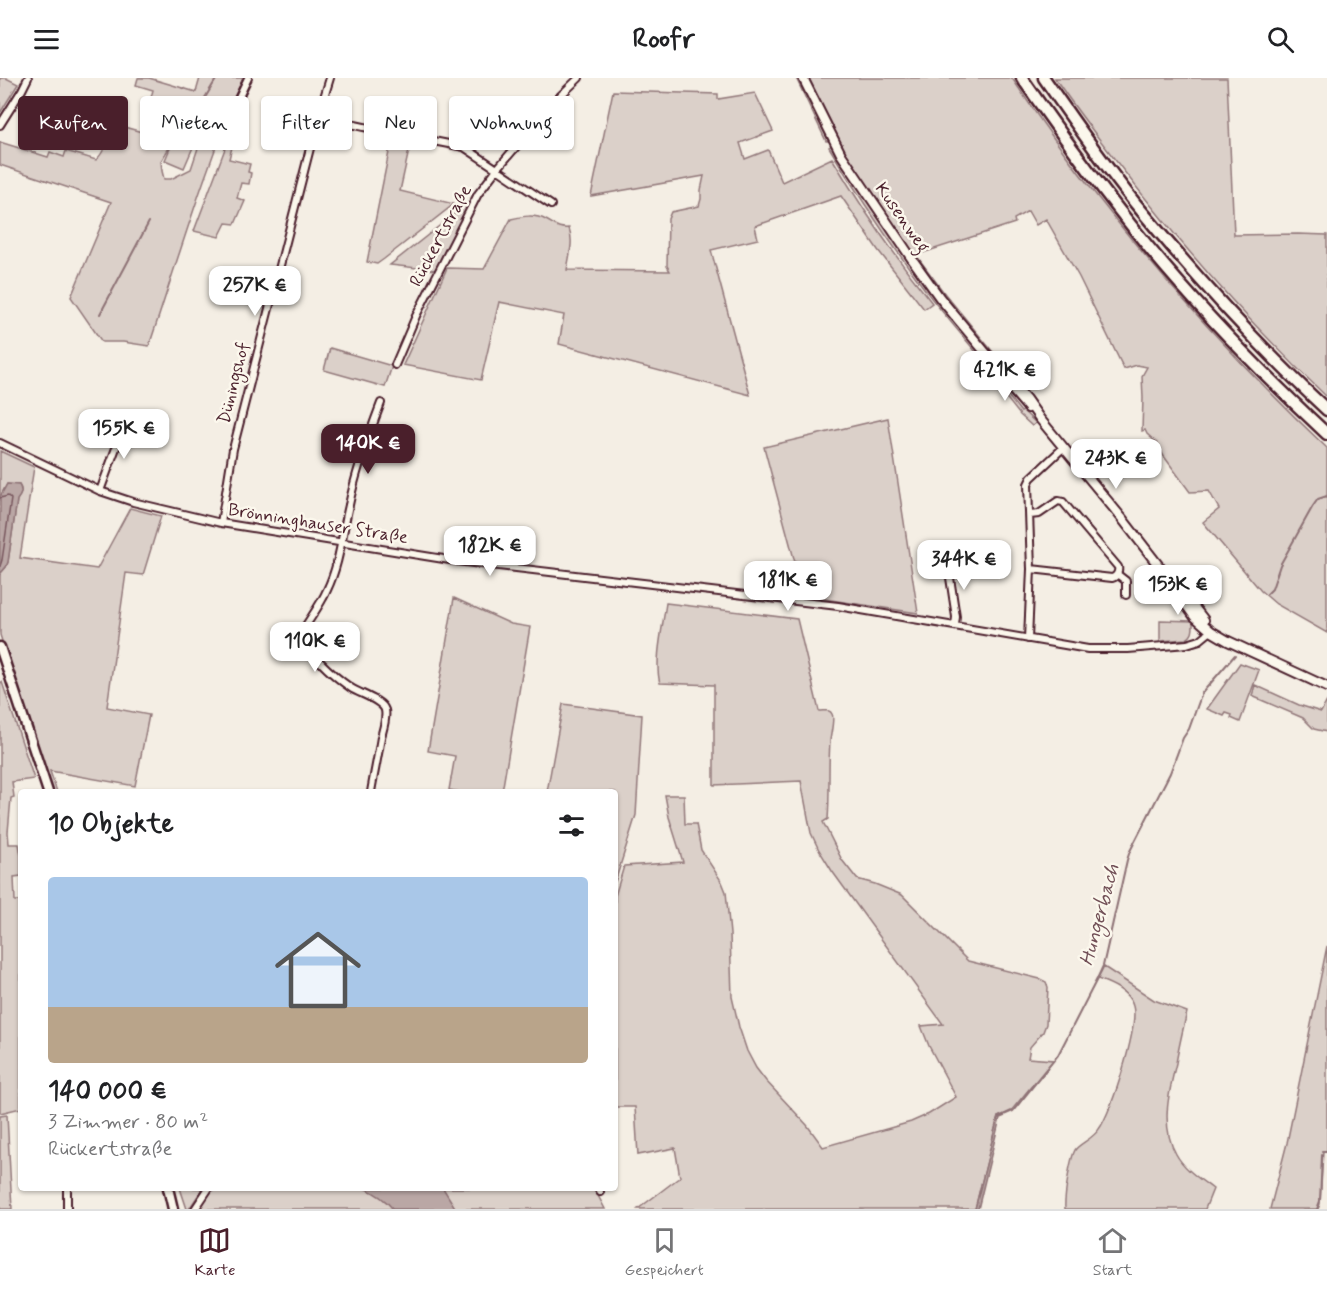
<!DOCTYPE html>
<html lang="de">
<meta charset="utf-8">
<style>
:root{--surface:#fff;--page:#f6f6f6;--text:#202124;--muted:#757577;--line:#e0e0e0;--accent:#4a1f2b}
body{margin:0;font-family:Mynerve,sans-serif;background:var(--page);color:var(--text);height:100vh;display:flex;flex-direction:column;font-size:22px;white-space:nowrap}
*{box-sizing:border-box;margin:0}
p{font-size:20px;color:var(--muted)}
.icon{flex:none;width:33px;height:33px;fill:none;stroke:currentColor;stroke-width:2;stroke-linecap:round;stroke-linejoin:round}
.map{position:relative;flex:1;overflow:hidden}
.side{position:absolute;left:18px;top:711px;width:600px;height:402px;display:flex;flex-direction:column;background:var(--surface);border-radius:6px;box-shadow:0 2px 4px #0004}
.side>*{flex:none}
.guide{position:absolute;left:18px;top:18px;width:600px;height:54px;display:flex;gap:12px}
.price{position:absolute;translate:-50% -51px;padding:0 14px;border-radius:12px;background:#fff;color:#222;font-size:20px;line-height:39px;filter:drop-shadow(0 2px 3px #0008)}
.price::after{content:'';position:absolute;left:50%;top:36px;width:18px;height:14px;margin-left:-9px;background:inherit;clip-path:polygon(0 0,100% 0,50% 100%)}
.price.current{background:var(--accent);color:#fff}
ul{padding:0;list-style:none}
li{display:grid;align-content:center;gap:12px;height:318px;padding:0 30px}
li span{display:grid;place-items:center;height:186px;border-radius:6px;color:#555}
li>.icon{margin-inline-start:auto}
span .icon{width:108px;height:108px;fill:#fffc;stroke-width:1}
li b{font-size:26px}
h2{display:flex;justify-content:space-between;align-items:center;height:72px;padding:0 30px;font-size:26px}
.pill{padding:0 21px;border-radius:6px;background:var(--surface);box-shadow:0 2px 4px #0004;font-size:21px;line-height:54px}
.pill.current{background:var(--accent);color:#fff}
header{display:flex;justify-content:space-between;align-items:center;height:78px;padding:0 30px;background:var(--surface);font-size:27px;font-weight:700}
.menu{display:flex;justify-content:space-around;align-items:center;height:84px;border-top:2px solid var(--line);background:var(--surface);font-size:16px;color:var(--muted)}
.menu a{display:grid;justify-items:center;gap:3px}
.menu .current{color:var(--accent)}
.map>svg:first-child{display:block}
.green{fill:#dbd0c9;stroke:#92787a;stroke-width:1.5;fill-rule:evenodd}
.water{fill:#baa7a5;stroke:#8d7174;stroke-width:1.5}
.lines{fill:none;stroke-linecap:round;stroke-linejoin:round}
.shore{stroke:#77555c;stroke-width:1.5}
.stream{stroke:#8d7174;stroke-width:2}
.minor-casing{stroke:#4a1f2b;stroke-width:10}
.tertiary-casing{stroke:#4a1f2b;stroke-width:12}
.secondary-casing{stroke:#4a1f2b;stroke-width:13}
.motorway-casing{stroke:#4a1f2b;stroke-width:15}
.minor{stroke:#fbf7ec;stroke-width:6}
.tertiary{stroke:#fbf7ec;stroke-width:8}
.secondary{stroke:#fbf7ec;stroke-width:8}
.motorway{stroke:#fbf7ec;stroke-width:10}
.labels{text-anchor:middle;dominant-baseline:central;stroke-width:5;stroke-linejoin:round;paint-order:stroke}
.street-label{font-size:18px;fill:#4a1f2b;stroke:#fbf7ec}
.water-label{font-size:20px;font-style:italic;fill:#714f56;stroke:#fbf7ec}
</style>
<header><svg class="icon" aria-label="menu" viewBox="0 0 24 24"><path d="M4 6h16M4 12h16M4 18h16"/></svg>Roofr<svg class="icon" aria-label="search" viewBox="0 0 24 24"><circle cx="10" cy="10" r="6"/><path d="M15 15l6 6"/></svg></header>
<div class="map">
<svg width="1327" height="1131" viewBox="0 0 1327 1131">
<rect width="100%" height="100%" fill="#f4eee4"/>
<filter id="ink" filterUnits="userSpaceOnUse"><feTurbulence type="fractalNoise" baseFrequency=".0167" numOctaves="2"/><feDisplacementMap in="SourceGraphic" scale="12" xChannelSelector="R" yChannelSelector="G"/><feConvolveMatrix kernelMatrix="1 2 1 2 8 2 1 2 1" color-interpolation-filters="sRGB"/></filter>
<g filter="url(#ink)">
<path class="green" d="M0 0H6L18 6 0 35Z
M138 0H149L196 14 200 0H244C206 86 179 178 149 268L123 264H102L71 219 111 124 0 87V64L48 79 50 74 64 79 66 73 96 82C104 74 106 68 104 57L109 51 110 45 142 54 153 12 136 7ZM191 28 209 37 191 91 171 101H164L162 93 161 83 169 70 175 55 177 44 182 46Z
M796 0H800L828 58V63H826Z
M806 0H1012C1102 136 1209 258 1327 370V555L1276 526 1261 513 1203 444 1219 431 1209 413 1190 414 1163 377 1158 366 1147 356 1145 352 1142 353 1143 320 1142 298 1147 289 1137 287 1124 291 1079 199 1046 141 1036 147 1028 133 1014 141 1015 145 916 177H913L844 76Z
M1055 0H1227L1234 157 1298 156 1327 157V319C1253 249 1185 172 1123 92 1100 62 1076 32 1055 0Z
M613 13 718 16V21L755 15 773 53 740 65 745 81 768 72 782 104 832 80C861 129 896 180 932 225L924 231 878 172 841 118 755 148 758 161 711 172 750 317 559 266 564 237 499 224 481 302 403 287 447 190 484 191 511 141C523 138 535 136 546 142 556 147 557 151 569 150 574 164 569 178 567 192L670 193 667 188 668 141 671 134 699 128 701 121V112L704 98 591 118Z
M178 52 197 60 184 90 165 82Z
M392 59 411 63 400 113 454 126 384 181 377 186 367 184Z
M229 60 234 61 229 81 250 86 248 94 251 95 249 106 241 105 237 120 245 123 235 146 226 145 219 159 194 153Z
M832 67 905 178 936 219 995 290 999 297 997 299C975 273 953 247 932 221 895 172 860 121 829 69Z
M472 122 435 192 390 187Z
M919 181 945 216 1012 297 1010 299 944 219 918 185Z
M330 270 392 288 385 309 324 292Z
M986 290 1021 334 1023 333 1036 345 1032 348 1020 337 988 297Z
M888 340 918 535 804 518 764 369Z
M0 373 34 389 20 480 97 491 130 430 161 438 143 497 126 495 107 629 149 637 135 708 50 693 57 714H52L0 557V496L6 489 8 484 17 422C21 417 23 413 19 407L7 406 0 419Z
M454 520 511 546 530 549 502 714H461L449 712 455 678 428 673Z
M666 525 797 541 819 633C824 633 830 631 832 636 835 640 830 658 830 664 828 690 830 716 828 741L823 744 842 782 857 801 875 806 902 817 968 883 1040 901 1046 904 1048 909 1046 946 1043 954 1030 969 1028 980 1053 982 1011 1033 998 1039 975 1131H638L680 1099 675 1070 638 1077 635 1029H615V818L624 788 683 784 669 739 665 717H684L685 746H696L701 772 722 804 726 814 730 856 732 919 739 949 747 973 756 990 766 1003 807 1047 823 1069 911 1044 929 1036 956 1019 929 968 921 948 943 946 832 793 819 772 811 755 801 703 714 707V607L660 605C654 584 663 547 666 525Z
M1160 542 1193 543C1193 551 1194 557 1186 561L1160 563Z
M1240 585 1259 592 1240 644 1231 640 1232 637 1226 635 1224 638 1207 631Z
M0 604H2L34 701 12 704 14 719 11 720 8 754 9 766H19L21 778V798L14 799 15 823H21V1030L0 1035Z
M1255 607 1299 627 1321 634 1327 623V654L1314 651 1303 640 1252 618Z
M563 626 642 637 636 737 615 804V714H547Z
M1327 868V1074H1323L1320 1126 1318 1131H1270L1287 1065Z
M1104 889 1154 922 1187 934C1183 951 1179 968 1176 985 1169 1014 1160 1048 1176 1076 1184 1091 1200 1101 1213 1111L1205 1131H1065C1064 1120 1070 1081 1075 1072 1079 1066 1094 1060 1099 1051 1112 1034 1139 947 1133 928 1129 913 1111 906 1098 901Z
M7 1037 12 1131H0V1038Z
M180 1110H203L189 1131H187Z
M213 1110H594L605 1131H199Z"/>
<path class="water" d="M7 406 19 407C23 413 21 417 17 422L8 484 6 489 0 496V419Z
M1005 1038 1000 1040 978 1131H975L998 1039Z
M364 1110H443L456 1131H393C385 1121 376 1115 364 1110Z"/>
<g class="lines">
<path class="shore" d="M0 420 8 418 11 421 2 482 0 488"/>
<path class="stream" d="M200 28 217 0
M100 236 149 144
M1267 516 1272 511 1280 487 1313 428 1318 421 1327 418
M999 1040V1039L1013 1033 1058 977 1097 901 1103 888 1127 782 1130 773 1170 695 1183 660 1189 651 1202 615 1235 577
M1322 1073H1327
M1317 1131 1320 1123 1322 1077"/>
<g class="minor-casing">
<path id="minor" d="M237 23 248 0
M318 39 387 54 464 69 551 127
M0 47 22 12 28 0
M395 287 416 238 478 116 497 91 558 20 579 0
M0 365 100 413 133 424 221 445 456 483 838 528 1088 571H1128L1187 566 1200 562 1211 553
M100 413 126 343
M1030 437 1039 436 1058 423 1063 424 1118 489C1119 493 1117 499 1112 500L1031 491
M221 445 233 371 318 39 330 0
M951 470 947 477V480L956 539 955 547
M1117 496 1126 503V517
M1028 561 1031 491 1028 406 1031 400 1064 369
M371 714C374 696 378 678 381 659 383 651 387 640 385 632 382 622 360 616 351 610 338 601 298 569 303 552 311 539 321 526 327 512 340 485 342 456 349 427 356 392 368 359 381 325
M67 1110V1131
M598 1110 600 1114
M195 1131 209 1110"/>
</g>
<g class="tertiary-casing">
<path id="tertiary" d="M803 0 841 76 912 181 940 220 995 286 1026 321 1040 341 1121 439 1169 501 1176 513 1194 538 1211 553 1228 563 1327 609
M1009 308 1028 330
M1180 511 1204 542"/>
</g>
<g class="secondary-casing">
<path id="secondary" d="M0 569 48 714
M168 1110 173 1131"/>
</g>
<g class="motorway-casing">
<path id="motorway" d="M1022 0C1063 59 1105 116 1151 172 1205 237 1265 298 1327 356
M1044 0C1073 42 1103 85 1135 125 1195 198 1258 268 1327 332"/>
</g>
<use href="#minor" class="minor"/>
<use href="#tertiary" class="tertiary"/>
<use href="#secondary" class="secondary"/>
<use href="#motorway" class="motorway"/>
</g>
</g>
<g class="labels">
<g class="street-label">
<text transform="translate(902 140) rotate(55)">Kusenweg</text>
<text transform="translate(441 158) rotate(-62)">Rückertstraße</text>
<text transform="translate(234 305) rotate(-76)">Düningshof</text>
<text transform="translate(318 446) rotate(9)">Brönninghauser Straße</text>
</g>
<g class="water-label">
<text transform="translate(1100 837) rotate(-75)">Hungerbach</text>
</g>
</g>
</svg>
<b class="price" style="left:255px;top:239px">257K €</b>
<b class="price" style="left:1005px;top:324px">421K €</b>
<b class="price" style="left:124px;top:382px">155K €</b>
<b class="price current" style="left:368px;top:397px">140K €</b>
<b class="price" style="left:1116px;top:412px">243K €</b>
<b class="price" style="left:490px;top:499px">182K €</b>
<b class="price" style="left:964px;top:513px">344K €</b>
<b class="price" style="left:788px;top:534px">181K €</b>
<b class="price" style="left:1178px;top:538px">153K €</b>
<b class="price" style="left:315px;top:595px">110K €</b>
<div class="guide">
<a class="pill current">Kaufen</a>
<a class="pill">Mieten</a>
<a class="pill">Filter</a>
<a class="pill">Neu</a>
<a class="pill">Wohnung</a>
</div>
<section class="side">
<h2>10 Objekte<svg class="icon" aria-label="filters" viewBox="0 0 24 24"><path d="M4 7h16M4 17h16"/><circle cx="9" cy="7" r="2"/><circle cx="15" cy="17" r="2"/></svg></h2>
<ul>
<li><span style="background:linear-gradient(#a9c7e8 70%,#b9a48a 0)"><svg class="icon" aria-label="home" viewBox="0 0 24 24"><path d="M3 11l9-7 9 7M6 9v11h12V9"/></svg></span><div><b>140 000 €</b><p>3 Zimmer · 80 m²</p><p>Rückertstraße</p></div></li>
</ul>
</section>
</div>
<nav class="menu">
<a class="current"><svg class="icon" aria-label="map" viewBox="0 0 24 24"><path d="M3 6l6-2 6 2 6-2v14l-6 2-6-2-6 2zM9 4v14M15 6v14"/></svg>Karte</a>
<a><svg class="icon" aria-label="saved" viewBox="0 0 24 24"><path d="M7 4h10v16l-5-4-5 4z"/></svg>Gespeichert</a>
<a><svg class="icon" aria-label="home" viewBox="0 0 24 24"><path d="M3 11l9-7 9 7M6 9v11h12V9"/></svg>Start</a>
</nav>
